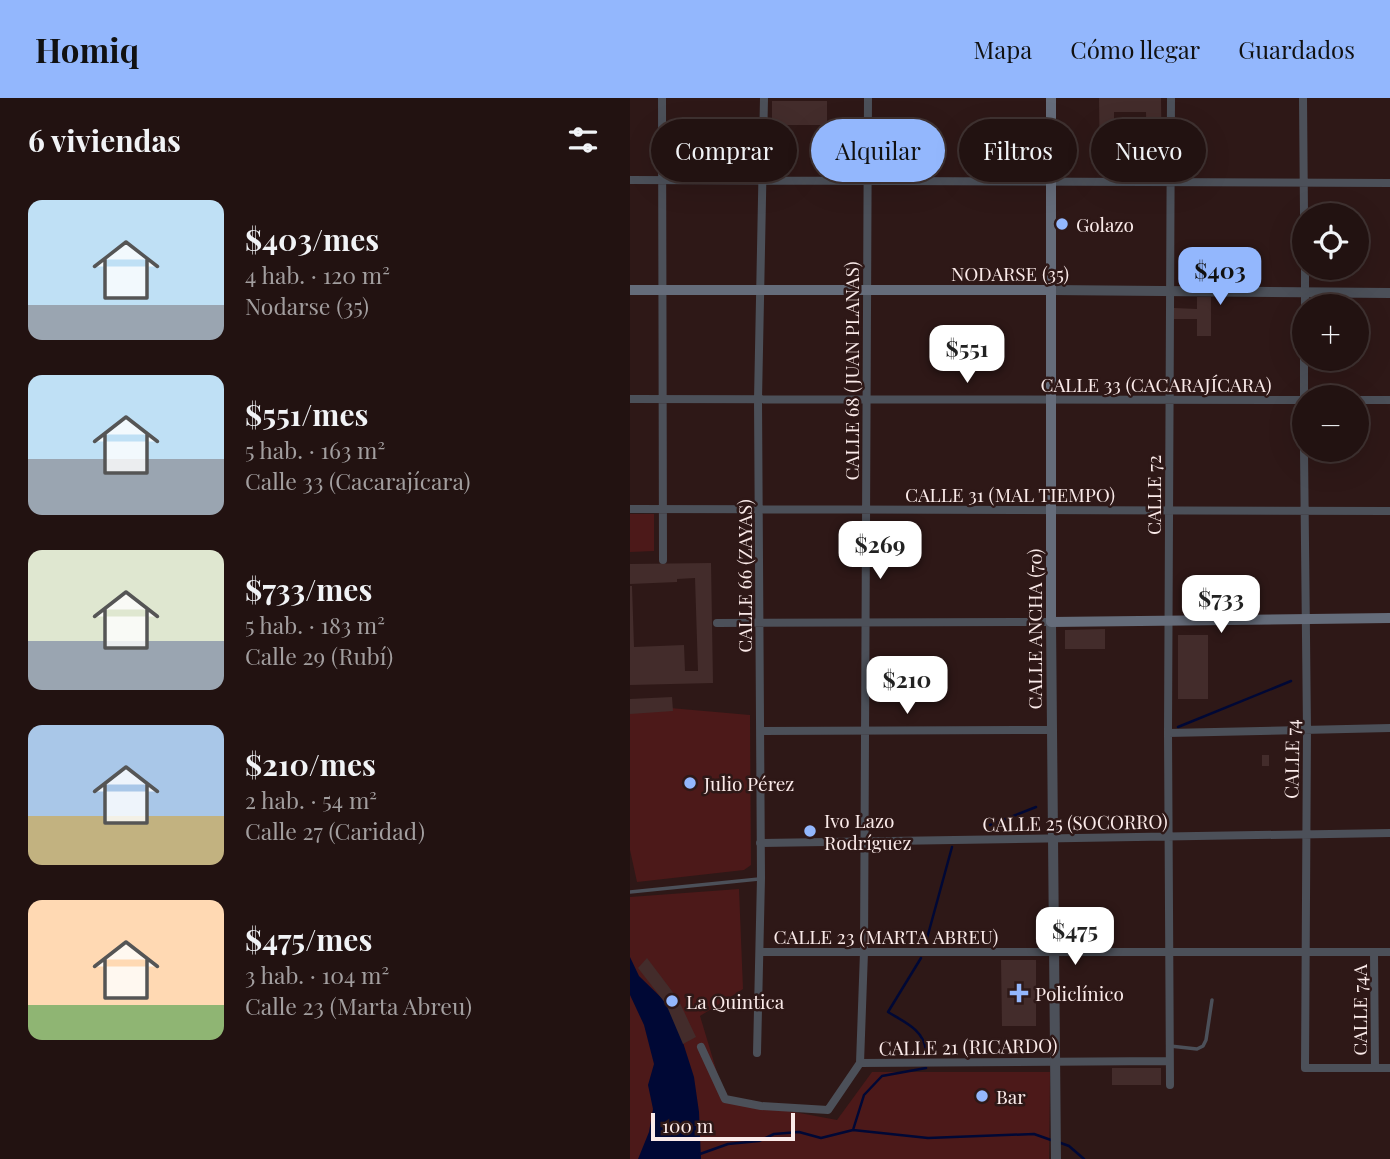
<!DOCTYPE html>
<html lang="es">
<meta charset="utf-8">
<style>
:root{--surface:#221211;--page:#2e201f;--text:#f1f3f6;--muted:#a29e9f;--line:#3f3231;--accent:#93b7fd}
body{margin:0;font-family:"Playfair Display",serif;background:var(--page);color:var(--text);height:100vh;display:flex;flex-direction:column;font-size:26px;white-space:nowrap}
*{box-sizing:border-box;margin:0}
p{font-size:23px;color:var(--muted)}
.icon{flex:none;width:38px;height:38px;fill:none;stroke:currentColor;stroke-width:2;stroke-linecap:round;stroke-linejoin:round}
.map{position:relative;flex:1;overflow:hidden}
.side{display:flex;flex-direction:column;background:var(--surface);width:630px}
.side>*{flex:none}
.top-card{position:absolute;left:21px;top:21px;width:634px;height:63px;display:flex;gap:14px}
.tools{position:absolute;left:662px;top:105px;display:grid;gap:14px}
.tools a{display:grid;place-items:center;width:77px;height:77px;border-radius:50%;background:var(--surface);box-shadow:0 7px 28px #0002,0 0 0 2px var(--line);font-size:35px}
.scale{position:absolute;left:21px;bottom:18px;width:144px;box-sizing:border-box;padding-left:7px;border:4px solid #faeae9;border-top:0;font-size:19px;line-height:24px;white-space:nowrap;color:#faeae9;-webkit-text-stroke:5px #2e1817;paint-order:stroke}
.price{position:absolute;translate:-50% -60px;padding:0 16px;border-radius:14px;background:#fff;color:#222;font-size:23px;line-height:46px;filter:drop-shadow(0 2px 4px #0008)}
.price::after{content:'';position:absolute;left:50%;top:42px;width:21px;height:16px;margin-left:-10px;background:inherit;clip-path:polygon(0 0,100% 0,50% 100%)}
.price.selected{background:var(--accent);color:#111}
ul{padding:0;list-style:none}
li{display:flex;align-items:center;gap:21px;height:175px;padding:0 28px}
li span{display:grid;place-items:center;flex:none;width:196px;height:140px;border-radius:14px;color:#555}
li>.icon{margin-inline-start:auto}
span .icon{width:84px;height:84px;fill:#fffc;stroke-width:1}
li b{font-size:30px}
h2{display:flex;justify-content:space-between;align-items:center;height:84px;padding:0 28px;font-size:30px}
.pill{padding:0 24px;border-radius:32px;background:var(--surface);box-shadow:0 7px 28px #0002,0 0 0 2px var(--line);font-size:24px;line-height:63px}
.pill.selected{background:var(--accent);color:#111}
header{display:flex;align-items:center;gap:42px;box-sizing:border-box;height:98px;padding:0 35px;background:var(--accent);color:#111}
header strong{font-size:33px}
nav{display:flex;gap:38px;margin-inline-start:auto;font-size:24px}
main{display:flex;flex:1;min-height:0}
.map>svg:first-child{display:block}
.green{fill:#4c1919}
.water{fill:#000835}
.lines{fill:none;stroke-linecap:round;stroke-linejoin:round}
.stream{stroke:#000835;stroke-width:2.5}
.building{fill:#432c2b;fill-rule:evenodd}
.service{stroke:#4c5059;stroke-width:3.5}
.minor{stroke:#4c5059;stroke-width:8}
.tertiary{stroke:#4c5059;stroke-width:10}
.secondary{stroke:#656c7a;stroke-width:10}
.poi-dot{fill:#93b7fd;stroke:#2e1817;stroke-width:2.5}
.labels{text-anchor:middle;dominant-baseline:central;stroke-width:5;stroke-linejoin:round;paint-order:stroke}
.poi-label{font-size:19px;fill:#faeae9;stroke:#2e1817;text-anchor:start}
.street-label{font-size:19px;fill:#faeae9;stroke:#2e1817}
</style>
<header>
<strong>Homiq</strong>
<nav><a>Mapa</a><a>Cómo llegar</a><a>Guardados</a></nav>
</header>
<main>
<section class="side">
<h2>6 viviendas<svg class="icon" aria-label="filters" viewBox="0 0 24 24"><path d="M4 7h16M4 17h16"/><circle cx="9" cy="7" r="2"/><circle cx="15" cy="17" r="2"/></svg></h2>
<ul>
<li><span style="background:linear-gradient(#bfe0f5 75%,#9aa5b1 0)"><svg class="icon" aria-label="home" viewBox="0 0 24 24"><path d="M3 11l9-7 9 7M6 9v11h12V9"/></svg></span><div><b>$403/mes</b><p>4 hab. · 120 m²</p><p>Nodarse (35)</p></div></li>
<li><span style="background:linear-gradient(#bfe0f5 60%,#9aa5b1 0)"><svg class="icon" aria-label="home" viewBox="0 0 24 24"><path d="M3 11l9-7 9 7M6 9v11h12V9"/></svg></span><div><b>$551/mes</b><p>5 hab. · 163 m²</p><p>Calle 33 (Cacarajícara)</p></div></li>
<li><span style="background:linear-gradient(#dfe7d0 65%,#9aa5b1 0)"><svg class="icon" aria-label="home" viewBox="0 0 24 24"><path d="M3 11l9-7 9 7M6 9v11h12V9"/></svg></span><div><b>$733/mes</b><p>5 hab. · 183 m²</p><p>Calle 29 (Rubí)</p></div></li>
<li><span style="background:linear-gradient(#a9c7e8 65%,#c2b280 0)"><svg class="icon" aria-label="home" viewBox="0 0 24 24"><path d="M3 11l9-7 9 7M6 9v11h12V9"/></svg></span><div><b>$210/mes</b><p>2 hab. · 54 m²</p><p>Calle 27 (Caridad)</p></div></li>
<li><span style="background:linear-gradient(#ffd9b3 75%,#8fb573 0)"><svg class="icon" aria-label="home" viewBox="0 0 24 24"><path d="M3 11l9-7 9 7M6 9v11h12V9"/></svg></span><div><b>$475/mes</b><p>3 hab. · 104 m²</p><p>Calle 23 (Marta Abreu)</p></div></li>
</ul>
</section>
<div class="map">
<svg width="760" height="1061" viewBox="0 0 760 1061">
<rect width="100%" height="100%" fill="#2e1817"/>
<path class="green" d="M0 416H24V453L0 454Z
M40 610 120 617 121 767 114 772 7 784 0 752V613Z
M109 791 113 891 70 918 95 1001 207 1022 242 974H420L419 1061H0V799Z"/>
<path class="water" d="M0 859 9 878 42 910 64 979 69 1014 71 1061H8L19 1034 23 1011 18 987 24 966 14 927 0 897Z"/>
<g class="lines">
<path class="stream" d="M548 629 661 583
M360 727 406 709
M296 844 322 749
M291 860 258 914C274 924 293 931 296 952
M223 1032 234 997 252 978 296 970
M428 1044 439 1048 454 1061
M70 1056 98 1046 129 1043 144 1036 169 1034 191 1040 223 1032 298 1040 404 1036 421 1042"/>
</g>
<path class="building" d="M469 0H531L532 76 470 77ZM484 14H516L517 63H484Z
M142 3H197V27H142Z
M567 199H581V238H567V221H544V210L567 211Z
M81 465 83 585 0 587V488H2L4 549 54 547 55 573H68L65 480 47 481V484L0 486V466Z
M475 531V551H435V532Z
M548 537H578V601H548Z
M42 599 43 613 0 616V601Z
M632 657H639V668H632Z
M17 860 48 901 66 939 53 946 36 906 8 870Z
M371 862H406V928H372Z
M482 970H531V987H482Z"/>
<g class="lines">
<path class="service" d="M0 794 129 781
M540 948 567 951 573 948 576 942 582 902"/>
<path class="minor" d="M32 0 33 462
M673 0 674 117
M0 82 760 85
M675 170V208
M674 299V261
M0 301 674 302
M726 302H760
M674 352 677 632 675 970H760
M0 411 760 413
M87 525 421 524
M131 633 422 632
M538 635 760 630
M130 745 760 735
M130 854H760
M744 855 745 970
M71 949 95 1001 131 1008 198 1012 230 965 538 963
M127 955 131 780 128 302 134 0
M230 965 234 854 238 0
M540 987 538 635 541 0"/>
<path class="tertiary" d="M421 192 760 195
M421 524 426 1061"/>
<path class="secondary" d="M421 0V524L760 520
M0 192H421"/>
</g>
<g class="poi-dot">
<circle cx="432" cy="126" r="7"/>
<circle cx="60" cy="685" r="7"/>
<circle cx="180" cy="733" r="7"/>
<path d="M385.5 884.5h7v7h7v7h-7v7h-7v-7h-7v-7h7z"/>
<circle cx="42" cy="903" r="7"/>
<circle cx="352" cy="998" r="7"/>
</g>
<g class="labels">
<g class="poi-label">
<text x="446" y="126">Golazo</text>
<text x="74" y="685">Julio Pérez</text>
<text x="194" y="722">Ivo Lazo<tspan x="194" dy="22">Rodríguez</tspan></text>
<text x="405" y="895">Policlínico</text>
<text x="56" y="903">La Quintica</text>
<text x="366" y="998">Bar</text>
</g>
<g class="street-label">
<text x="380" y="175">NODARSE (35)</text>
<text transform="translate(221 273) rotate(-90)">CALLE 68 (JUAN PLANAS)</text>
<text x="526" y="286">CALLE 33 (CACARAJÍCARA)</text>
<text x="380" y="396">CALLE 31 (MAL TIEMPO)</text>
<text transform="translate(523 397) rotate(-90)">CALLE 72</text>
<text transform="translate(114 478) rotate(-90)">CALLE 66 (ZAYAS)</text>
<text transform="translate(404 531) rotate(-90)">CALLE ANCHA (70)</text>
<text transform="translate(661 661) rotate(-89)">CALLE 74</text>
<text transform="translate(445 724) rotate(-1)">CALLE 25 (SOCORRO)</text>
<text x="256" y="838">CALLE 23 (MARTA ABREU)</text>
<text transform="translate(729 912) rotate(-90)">CALLE 74A</text>
<text transform="translate(338 948) rotate(-1)">CALLE 21 (RICARDO)</text>
</g>
</g>
</svg>
<div class="tools">
<a><svg class="icon" aria-label="locate" viewBox="0 0 24 24"><circle cx="12" cy="12" r="6"/><path d="M12 2v4M12 18v4M2 12h4M18 12h4"/></svg></a>
<a>+</a>
<a>−</a>
</div>
<div class="scale">100 m</div>
<b class="price selected" style="left:590px;top:209px">$403</b>
<b class="price" style="left:337px;top:287px">$551</b>
<b class="price" style="left:250px;top:483px">$269</b>
<b class="price" style="left:591px;top:537px">$733</b>
<b class="price" style="left:277px;top:618px">$210</b>
<b class="price" style="left:445px;top:869px">$475</b>
<div class="top-card">
<a class="pill">Comprar</a>
<a class="pill selected">Alquilar</a>
<a class="pill">Filtros</a>
<a class="pill">Nuevo</a>
</div>
</div>
</main>
